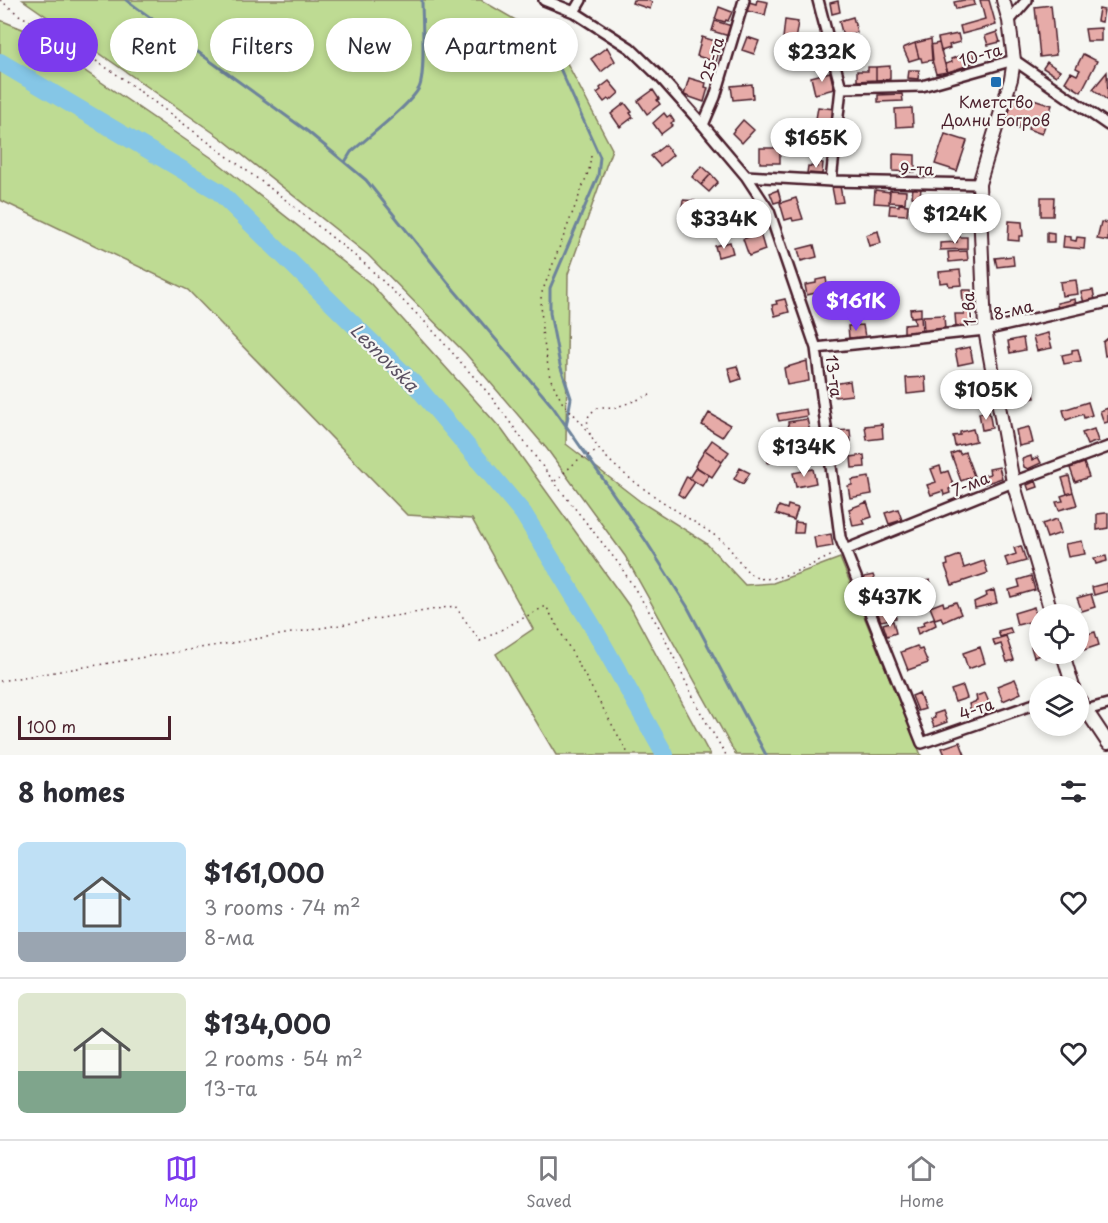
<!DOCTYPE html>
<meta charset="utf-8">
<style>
:root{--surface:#fff;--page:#f7f7f7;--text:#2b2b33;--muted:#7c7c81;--line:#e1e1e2;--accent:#7c3aed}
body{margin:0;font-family:"Playpen Sans",sans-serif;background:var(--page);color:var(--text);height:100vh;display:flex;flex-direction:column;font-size:22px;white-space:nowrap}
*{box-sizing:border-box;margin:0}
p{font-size:20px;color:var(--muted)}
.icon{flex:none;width:33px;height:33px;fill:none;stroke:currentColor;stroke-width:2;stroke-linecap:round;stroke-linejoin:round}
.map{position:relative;height:755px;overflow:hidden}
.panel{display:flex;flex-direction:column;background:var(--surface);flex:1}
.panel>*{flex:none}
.banner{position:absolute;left:18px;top:18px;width:600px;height:54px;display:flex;gap:12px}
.buttons{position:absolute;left:1029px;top:604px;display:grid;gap:12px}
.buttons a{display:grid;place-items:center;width:60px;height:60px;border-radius:50%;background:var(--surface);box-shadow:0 3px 9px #0003;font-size:30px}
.scale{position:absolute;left:18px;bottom:15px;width:153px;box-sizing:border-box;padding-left:6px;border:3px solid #4a1f2b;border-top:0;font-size:16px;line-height:21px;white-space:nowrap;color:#4a1f2b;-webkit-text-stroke:4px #f6f6f2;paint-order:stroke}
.price{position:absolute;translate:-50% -51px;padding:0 14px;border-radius:21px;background:#fff;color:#222;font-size:20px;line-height:39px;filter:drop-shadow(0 2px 3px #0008)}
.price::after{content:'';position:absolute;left:50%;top:36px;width:18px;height:14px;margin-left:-9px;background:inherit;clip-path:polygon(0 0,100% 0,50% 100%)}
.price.current{background:var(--accent);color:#fff}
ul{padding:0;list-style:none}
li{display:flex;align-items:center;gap:18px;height:150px;padding:0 18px}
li+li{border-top:2px solid var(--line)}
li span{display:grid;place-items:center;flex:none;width:168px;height:120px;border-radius:9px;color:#555}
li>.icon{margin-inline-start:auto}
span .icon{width:72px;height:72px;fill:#fffc;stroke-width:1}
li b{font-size:26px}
h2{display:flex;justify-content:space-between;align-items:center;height:72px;padding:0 18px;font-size:26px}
.tag{padding:0 21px;border-radius:27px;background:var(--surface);box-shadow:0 3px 9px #0003;font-size:21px;line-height:54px}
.tag.current{background:var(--accent);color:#fff}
.tabs{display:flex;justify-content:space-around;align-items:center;height:84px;border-top:2px solid var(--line);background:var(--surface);font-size:16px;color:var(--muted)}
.tabs a{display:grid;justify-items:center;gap:3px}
.tabs .current{color:var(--accent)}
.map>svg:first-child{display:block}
.green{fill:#bedb93;stroke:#847d5f;stroke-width:1.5}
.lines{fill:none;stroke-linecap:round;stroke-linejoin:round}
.stream{stroke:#6d839b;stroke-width:3}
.river{stroke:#85c6e6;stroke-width:18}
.building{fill:#e6aba8;stroke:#4a1f2b;stroke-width:1.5}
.minor-casing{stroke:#4a1f2b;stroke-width:14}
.tertiary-casing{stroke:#4a1f2b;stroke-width:16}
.path{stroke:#4a1f2b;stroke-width:1.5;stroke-dasharray:1.5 4.5;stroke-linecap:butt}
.minor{stroke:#f6f6f2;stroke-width:9}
.tertiary{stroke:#f6f6f2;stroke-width:12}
.poi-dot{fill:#1f6fb2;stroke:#f6f6f2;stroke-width:2}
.labels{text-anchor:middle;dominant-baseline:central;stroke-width:4.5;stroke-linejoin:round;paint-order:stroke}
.street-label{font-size:16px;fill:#4a1f2b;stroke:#f6f6f2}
.poi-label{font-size:16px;fill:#4a1f2b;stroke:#f6f6f2}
.water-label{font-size:18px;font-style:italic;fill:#5c5163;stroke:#f6f6f2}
</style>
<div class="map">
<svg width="1108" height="755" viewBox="0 0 1108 755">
<rect width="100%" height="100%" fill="#f6f6f2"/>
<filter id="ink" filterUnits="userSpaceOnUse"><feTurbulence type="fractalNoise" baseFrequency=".0167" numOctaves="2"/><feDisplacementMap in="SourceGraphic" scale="12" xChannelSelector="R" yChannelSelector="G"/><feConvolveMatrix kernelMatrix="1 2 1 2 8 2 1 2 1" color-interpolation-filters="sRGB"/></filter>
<g filter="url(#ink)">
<path class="green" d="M23 0H481L557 44 612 149 568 274 566 444 641 502 706 543 745 585 773 583 840 558 921 755H736L625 556 547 449 466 354 368 255 221 138Z
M0 20 25 30 212 158 370 283 502 430 632 610 710 755H556L496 654 533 629 472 519 407 515 188 290 0 200Z"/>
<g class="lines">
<path class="stream" d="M126 0 307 131 366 180 454 290 553 407 646 541 687 606 766 755
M553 53 600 157 598 176 550 288V313L560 365 571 398 566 427
M345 162 351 152C367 138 410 105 419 88 426 75 422 18 422 0"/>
<path class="river" d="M0 62 218 191 419 389 523 513 593 627 665 755"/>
</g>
<path class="building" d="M633 0H647L652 2 650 9 632 3Z
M757 0 768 2 765 15 747 11 749 2 756 4Z
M964 0H974L975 5 956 9 954 2Z
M980 0H989L996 25 962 34 960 26 985 19Z
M838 1 840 12 832 14 830 3Z
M1051 5 1056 55 1040 57 1035 7Z
M719 7 732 12 728 21 726 20 725 22 715 19Z
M1099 9 1104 10 1102 22 1097 21Z
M853 17 857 32 843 36 839 21Z
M785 20 798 22 792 59 781 57Z
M715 21 732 26 729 36 712 31Z
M1101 28V41H1087L1085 29Z
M997 32 1000 42 988 45 985 36Z
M958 34 960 42 949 45 950 48 941 51 938 38Z
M702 37 721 43 716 62 697 56Z
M747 37 759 41 754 54 742 50Z
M823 38 828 55 812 60 809 50 816 49 813 41Z
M845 38 846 41 849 40 853 61 840 64 835 40Z
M931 39 933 60 922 62 921 58H919L915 43Z
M915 43 919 58 909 61 903 48Z
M939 43 947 72 936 74 932 60 931 45Z
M607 47 615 61 601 72 591 59Z
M973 51 976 62 970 64 966 53Z
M1083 54 1097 61 1081 92 1065 82 1071 72 1077 75 1080 70 1076 68Z
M962 55 966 66 948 72 945 64 952 62 951 59Z
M1047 62 1060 71 1056 76 1043 68Z
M890 66V79L876 80V67Z
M868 67H876V80L857 81V71H868Z
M909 70H919L918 79 908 78Z
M830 72 834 89 815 94 811 77Z
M1107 72 1108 99 1107 100 1093 89Z
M689 78 706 83 705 87 708 88 704 102 684 95Z
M609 81 619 93 610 101 608 99 604 102 597 93 601 90 600 88Z
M752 84 753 98 733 100 731 86Z
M653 90 659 99 657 100 660 104 647 114 638 101Z
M1015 93 1052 105 1042 134 1028 129 1029 126 1021 123 1019 129 1005 125Z
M902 94 903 101 878 102V95Z
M625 103 632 112 630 113 633 117 620 127 611 114Z
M818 107 834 109 832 122 816 119Z
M912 108 913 126 896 127 895 109Z
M664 113 667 117 670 115 674 121 671 123 673 125 661 134 653 123Z
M743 120 754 130 742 143 732 133Z
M945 134 967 141 957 171 935 164Z
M665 145 673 155 660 166 651 156Z
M760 148H780V163H760Z
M893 154 915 155V172L893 171Z
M818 162 823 163 822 174 807 173 808 166 817 167Z
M702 166 711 174 701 185 692 177Z
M711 174 718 182 709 192 701 185Z
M840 186 843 202 835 203 832 187Z
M913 187 921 188 920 198 912 197Z
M778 190 781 201 774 203 770 193Z
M875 190 890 192 889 204 874 203Z
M890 190 906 191 905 203 889 202Z
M1041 197H1054L1053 216H1041Z
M796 198 803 219 793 221 792 218 785 220 780 203Z
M683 200 695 201 694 208 682 207Z
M915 200H932V214L915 215Z
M959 202V204H965L966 220H949L948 203Z
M899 204 908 205 907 215 889 214 890 205 899 206Z
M1009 221 1022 222 1023 236H1019V241L1008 240Z
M1101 222 1108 223V241L1097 239Z
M878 231 881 243 869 246 866 235Z
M1047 232 1054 233V242H1047Z
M760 233 765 250 749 256 743 239Z
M1064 236 1071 237V240L1076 241 1077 237 1085 238 1084 249 1063 247Z
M957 237H967V249L940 250V243L957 242Z
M730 242 733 253 718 257 715 246Z
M814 245 817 257 801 261 798 249Z
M967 251 968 260 949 262 948 252Z
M1013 256 1014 265 997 267 995 258Z
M960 270 962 285 949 286 948 282 940 283 939 272Z
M826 278 828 290 807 295 805 285 816 283V280Z
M1076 280 1078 294 1062 296 1060 282Z
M962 290H971L973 326 956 327 955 314H964Z
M1093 290 1095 300 1084 303 1081 292Z
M785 299 789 312 775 316 772 305 777 304 776 301Z
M1075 299 1076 305 1058 309 1057 303Z
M837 304 839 313 823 316 821 307Z
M921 308V316L911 317 910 309Z
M944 315 945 330 924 332 923 316Z
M921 316 922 332 904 333V325L915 324 914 317Z
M863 325 865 337 849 338 848 326Z
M1048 333 1052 348 1037 351 1033 337Z
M1023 338 1025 350 1010 353 1008 341Z
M1108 338V355L1105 356 1103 342Z
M970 347 973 362 958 365 955 350Z
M1078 349 1081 361 1064 364 1062 355 1072 353V350Z
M807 361 809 381 787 385 784 368Z
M737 366 741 379 732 382 728 368Z
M925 377 926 392 907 394 906 378Z
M972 377 980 379V383L984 382 987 401 977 403 976 397 972 398 969 381Z
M850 381 852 395 835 397 833 384Z
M1032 386 1035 398 1018 401 1015 389Z
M1088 402 1092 415 1084 418 1083 414 1066 420 1063 410Z
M1108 408V422L1104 423 1100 411Z
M806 409 807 416 779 421 777 414Z
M989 411 992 428 982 430 979 413Z
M709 413 730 425 722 437 702 425Z
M807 419 810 432 803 434 804 436 790 438 788 422Z
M882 424 883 438 867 440 865 426Z
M1029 427 1033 443 1019 446 1016 430Z
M973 429 976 441 955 446 953 436 960 435V432Z
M1094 429 1098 441 1087 445 1082 433Z
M850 430 851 441 835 442V431Z
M712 440 729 452 722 462 705 450Z
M822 440 823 453 804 456 803 448 807 447 806 443Z
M705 450 722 462 712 477 695 466Z
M959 451 960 454 965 452 974 476 961 481 951 454Z
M785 452 786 460 768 463 767 454Z
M864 455 865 467 852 468 851 457Z
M1031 456 1032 460 1038 457 1041 463 1028 469 1024 467 1022 459Z
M1084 463 1089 477 1075 482 1070 468Z
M940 466 942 473 948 471 954 487 949 489 950 493 944 495 943 491 931 495 927 485 936 482 931 469Z
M696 467 709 475 702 486 689 478Z
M999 467 1002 478 984 484 982 476 990 474 989 469Z
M740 468 750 473 743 484 734 479Z
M813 469 816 483 796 487 793 473Z
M687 476 695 482 684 498 678 494Z
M1069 476 1073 492 1067 494 1062 478Z
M869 477 872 494 850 498 848 486 852 485V480Z
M1036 481 1038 487 1029 490 1027 485Z
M1073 492 1077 505 1059 510 1056 502 1063 501 1061 496Z
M867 502 872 517 863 520 865 524 853 526 849 509Z
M788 505 798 508 794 520 776 514 779 506 787 509Z
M898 509 902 520 889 524 885 513Z
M1106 513H1108V528L1097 530V514Z
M1057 519 1061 533 1047 538 1042 524Z
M795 522 804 523 803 533H794Z
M831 534 833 546 816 549 814 537Z
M1082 541 1085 554 1068 557 1065 544Z
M1021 546 1026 561 1008 566 1005 558 1016 554 1014 548Z
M960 555 964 568 984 561 988 573 952 585 945 566 948 565 947 560Z
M1106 556 1107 561 1096 564 1094 558Z
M873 575 876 583 867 589 864 577Z
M1031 576 1035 590 1011 597 1009 590 1020 587 1018 580Z
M930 580 933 590 916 596 914 590 922 587 920 583Z
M900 581 906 596 893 601 887 586Z
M1107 583 1108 591 1094 595 1092 587Z
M994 590 997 603 975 608 974 602 987 596 986 593Z
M1091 594 1095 607 1082 611 1077 598Z
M943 602 944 606 956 602 961 614 943 622 941 617 935 619 930 607Z
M884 603 885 607 892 605 896 618 881 621 876 609Z
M1034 607 1037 620 1017 625 1014 613Z
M934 618 936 625 918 634 916 628 924 625 923 622Z
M893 621 896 633 887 636 883 624Z
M1010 628 1012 633 1000 637 998 631Z
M1095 632 1099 645 1084 650 1080 636Z
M1006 636 1014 660 1007 662 1001 644 995 646 993 640Z
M1040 645V654H1044L1034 657 1031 647Z
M917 646 919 650 922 649 928 663 908 670 901 652Z
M980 647 985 663 968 669 963 653Z
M1015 679 1021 693 1003 701 997 686Z
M963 686 967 698 955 702 951 690Z
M919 693 925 709 918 711 912 696Z
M985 693 990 705 971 712 969 704 977 701 976 696Z
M943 711 947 722 934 727 931 719 935 718 934 714Z
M960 742 965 755H945L942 748Z"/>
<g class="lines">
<g class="minor-casing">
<path id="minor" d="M544 0 574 12 630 48 661 78 703 125 746 176 769 211 816 348 840 537 922 743 1040 702
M818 0 841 88 831 181
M574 12 581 0
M1009 21 1027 0
M841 88 922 86 1014 60 1108 125
M703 125 715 97 744 0
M746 176 831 181 979 184
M816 348 985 330 1108 302
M845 550 1013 482 1108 447
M1086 710 1108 704"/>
</g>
<g class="tertiary-casing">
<path id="tertiary" d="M1003 0 1009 21 1014 60 1011 79 979 184 985 330 1013 482 1052 615
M1063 654 1073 687
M1078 698 1108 743"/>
</g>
<path class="path" d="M0 0 19 15 58 36 122 78 282 197 365 264 426 323 489 394 554 482 619 564 659 627 701 713 726 755
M591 156 589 170 541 295 542 331 550 378 562 402 582 423 591 436
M650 395C639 399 627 404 616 407 610 408 603 406 598 408 594 410 589 414 588 418 580 460 691 517 721 540 734 550 745 575 758 578 779 583 816 562 835 554
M555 481 578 460 599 450
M0 681 455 606 480 641 546 606 629 755"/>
<use href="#minor" class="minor"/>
<use href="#tertiary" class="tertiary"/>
</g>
</g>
<rect class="poi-dot" x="990" y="76" width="12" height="12" rx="3"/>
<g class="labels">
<g class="street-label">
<text transform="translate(980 54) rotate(-16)">10-та</text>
<text transform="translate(711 59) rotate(-73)">25-та</text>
<text transform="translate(917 168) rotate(1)">9-та</text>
<text transform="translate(968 309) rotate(-93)">1-ва</text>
<text transform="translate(1013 309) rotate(-13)">8-ма</text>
<text transform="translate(835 376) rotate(83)">13-та</text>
<text transform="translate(970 483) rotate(-22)">7-ма</text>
<text transform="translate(976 708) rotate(-19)">4-та</text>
</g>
<g class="poi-label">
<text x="996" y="101">Кметство<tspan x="996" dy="18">Долни Богров</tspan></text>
</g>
<g class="water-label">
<text transform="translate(385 357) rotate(45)">Lesnovska</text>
</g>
</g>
</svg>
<div class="buttons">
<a><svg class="icon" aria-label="locate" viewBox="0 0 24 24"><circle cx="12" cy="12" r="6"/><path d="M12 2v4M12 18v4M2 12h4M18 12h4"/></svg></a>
<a><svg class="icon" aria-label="layers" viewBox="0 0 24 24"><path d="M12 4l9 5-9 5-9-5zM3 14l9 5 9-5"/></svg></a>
</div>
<div class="scale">100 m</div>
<b class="price" style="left:822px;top:83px">$232K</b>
<b class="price" style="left:816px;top:169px">$165K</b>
<b class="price" style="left:955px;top:245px">$124K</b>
<b class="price" style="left:724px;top:250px">$334K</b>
<b class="price current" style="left:856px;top:332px">$161K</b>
<b class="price" style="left:986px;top:421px">$105K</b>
<b class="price" style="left:804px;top:478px">$134K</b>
<b class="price" style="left:890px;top:628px">$437K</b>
<div class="banner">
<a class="tag current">Buy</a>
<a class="tag">Rent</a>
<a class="tag">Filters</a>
<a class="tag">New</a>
<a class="tag">Apartment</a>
</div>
</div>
<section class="panel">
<h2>8 homes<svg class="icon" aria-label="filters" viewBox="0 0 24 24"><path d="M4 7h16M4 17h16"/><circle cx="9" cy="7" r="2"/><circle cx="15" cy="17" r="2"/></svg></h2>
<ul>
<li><span style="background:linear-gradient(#bfe0f5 75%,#9aa5b1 0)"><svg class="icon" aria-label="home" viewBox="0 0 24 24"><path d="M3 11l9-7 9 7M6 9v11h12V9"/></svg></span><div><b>$161,000</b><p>3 rooms · 74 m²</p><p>8-ма</p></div><svg class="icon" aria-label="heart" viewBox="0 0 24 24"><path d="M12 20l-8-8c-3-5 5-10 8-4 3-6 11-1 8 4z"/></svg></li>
<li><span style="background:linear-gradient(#dfe7d0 65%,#7fa58c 0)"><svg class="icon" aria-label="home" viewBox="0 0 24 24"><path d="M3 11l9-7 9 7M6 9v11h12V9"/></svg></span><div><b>$134,000</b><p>2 rooms · 54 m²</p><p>13-та</p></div><svg class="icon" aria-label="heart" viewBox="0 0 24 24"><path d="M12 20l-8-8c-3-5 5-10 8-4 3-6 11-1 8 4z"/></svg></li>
</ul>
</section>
<nav class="tabs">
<a class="current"><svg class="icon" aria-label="map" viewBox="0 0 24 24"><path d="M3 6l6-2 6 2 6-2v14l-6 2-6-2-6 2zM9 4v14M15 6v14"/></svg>Map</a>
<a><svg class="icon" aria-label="saved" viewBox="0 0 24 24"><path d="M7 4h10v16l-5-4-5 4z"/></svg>Saved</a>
<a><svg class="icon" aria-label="home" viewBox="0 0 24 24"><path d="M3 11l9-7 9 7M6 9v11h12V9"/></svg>Home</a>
</nav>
